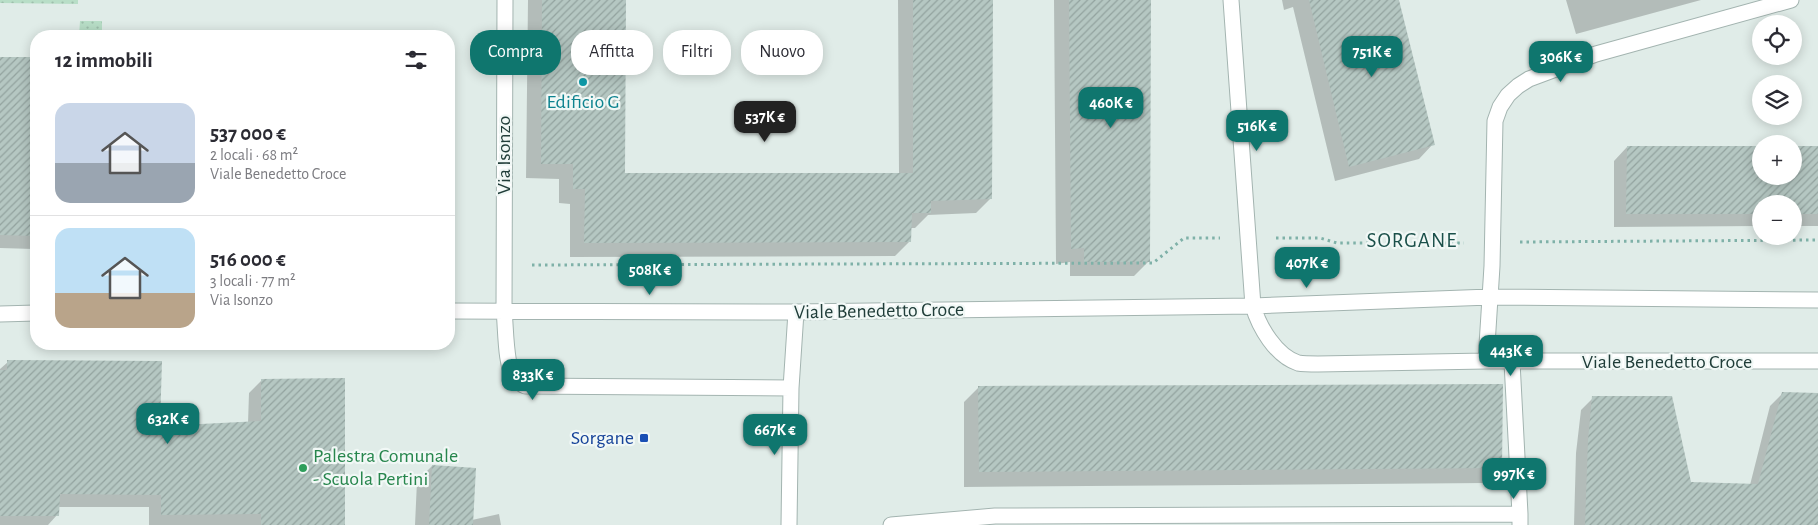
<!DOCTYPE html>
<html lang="it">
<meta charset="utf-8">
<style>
:root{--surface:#fff;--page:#f7f7f7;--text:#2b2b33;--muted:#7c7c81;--line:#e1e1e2;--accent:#0f766e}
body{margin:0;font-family:"Alegreya Sans",sans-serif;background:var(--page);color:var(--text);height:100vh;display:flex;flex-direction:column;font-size:19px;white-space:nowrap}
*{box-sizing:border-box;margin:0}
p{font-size:16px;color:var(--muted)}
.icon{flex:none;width:28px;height:28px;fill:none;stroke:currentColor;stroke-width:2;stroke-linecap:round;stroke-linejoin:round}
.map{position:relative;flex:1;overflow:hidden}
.drawer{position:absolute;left:30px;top:30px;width:425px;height:320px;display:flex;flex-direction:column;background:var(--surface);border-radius:20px;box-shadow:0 2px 12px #0003}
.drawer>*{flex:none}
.guide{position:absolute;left:470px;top:30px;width:475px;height:45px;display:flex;gap:10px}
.controls{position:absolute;left:1752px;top:15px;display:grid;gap:10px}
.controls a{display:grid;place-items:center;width:50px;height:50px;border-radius:50%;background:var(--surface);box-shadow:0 2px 12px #0003;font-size:25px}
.price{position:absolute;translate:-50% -42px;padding:0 11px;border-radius:10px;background:var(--accent);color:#fff;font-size:16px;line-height:32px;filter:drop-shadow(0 1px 2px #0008)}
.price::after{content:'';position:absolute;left:50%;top:30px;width:15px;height:11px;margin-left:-8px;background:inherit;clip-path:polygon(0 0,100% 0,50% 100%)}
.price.selected{background:#222;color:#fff}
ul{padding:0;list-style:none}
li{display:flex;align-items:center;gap:15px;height:125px;padding:0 25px}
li+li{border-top:1px solid var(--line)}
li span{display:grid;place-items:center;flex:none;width:140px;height:100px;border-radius:15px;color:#555}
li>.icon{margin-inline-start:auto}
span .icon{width:60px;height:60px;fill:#fffc;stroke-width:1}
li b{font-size:21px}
h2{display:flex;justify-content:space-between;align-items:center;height:60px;padding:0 25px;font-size:21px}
.pill{padding:0 18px;border-radius:20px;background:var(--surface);box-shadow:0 2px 12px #0003;font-size:18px;line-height:45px}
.pill.selected{background:var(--accent);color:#fff}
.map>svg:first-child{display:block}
.green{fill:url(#green-dots)}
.shadow{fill:#0003}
.building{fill:url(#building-hatch)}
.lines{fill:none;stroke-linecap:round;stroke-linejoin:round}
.street-casing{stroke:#a3b4b0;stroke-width:17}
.path{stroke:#7fb1a8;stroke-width:3;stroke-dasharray:2.5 4;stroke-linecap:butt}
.street{stroke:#fff;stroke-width:15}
.culture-dot{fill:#0f9aa8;stroke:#f1f8f6;stroke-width:2}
.transit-dot{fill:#1a4fb4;stroke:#f1f8f6;stroke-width:2}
.leisure-dot{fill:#2e9e5b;stroke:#f1f8f6;stroke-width:2}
.labels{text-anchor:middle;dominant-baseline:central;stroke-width:4.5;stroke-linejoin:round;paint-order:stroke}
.culture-label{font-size:20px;fill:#0d838f;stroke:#f1f8f6}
.street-label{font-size:20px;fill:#203d39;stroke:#f1f8f6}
.transit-label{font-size:20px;fill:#164399;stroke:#f1f8f6;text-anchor:end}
.leisure-label{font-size:20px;fill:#27864d;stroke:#f1f8f6;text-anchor:start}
.neighbourhood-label{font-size:21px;letter-spacing:1px;fill:#1b504a;stroke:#f1f8f6}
</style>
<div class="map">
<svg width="1818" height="525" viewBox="0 0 1818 525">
<defs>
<pattern id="green-dots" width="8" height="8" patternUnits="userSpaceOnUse" patternTransform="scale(1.25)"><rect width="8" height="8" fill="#b8dec7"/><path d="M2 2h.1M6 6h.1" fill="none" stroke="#9ebfac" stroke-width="1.8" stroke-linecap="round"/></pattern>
<pattern id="building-hatch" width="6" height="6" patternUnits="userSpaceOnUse" patternTransform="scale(1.25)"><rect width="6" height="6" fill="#b5c7c2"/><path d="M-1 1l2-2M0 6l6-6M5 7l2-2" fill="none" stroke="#93a39f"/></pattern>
</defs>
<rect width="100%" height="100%" fill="#e0ece8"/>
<path class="green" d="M0 0H78V4L0 3Z
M80 21H102V36H79Z"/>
<path class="shadow" d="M528 0H625L623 174H899L898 0H992L991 198 976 213 928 215 915 228H910V241L895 256 570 257V204L559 203V179L526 178Z
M1054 0H1150L1149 261 1134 276H1070V262L1056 264Z
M1282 0H1398L1433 144 1419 159 1335 181 1293 7 1284 10Z
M1566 0H1701L1576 34Z
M0 58H36V245L33 249 0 248Z
M1627 147H1761V176H1794V147H1818V226H1794V204H1761V226L1614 227V161Z
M8 362 159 427 248 423 249 393 262 380 343 525H149V507H58L57 515 48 525H0V369Z
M979 387 1501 468 1486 483 964 487V402Z
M1782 394 1818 395V525H1574L1576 453 1581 410 1593 398 1690 484 1750 485 1770 406Z
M432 466 472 520 499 514 501 525H415L417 481Z"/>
<path class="building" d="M542 0H626L625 173H913V0H993L992 199 931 201V213H912L911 242 584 243 585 189H573V164H541Z
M1069 0H1151L1150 262H1084V248L1071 249Z
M1309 0H1399L1435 145 1349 167Z
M0 57H36V236L0 235Z
M1627 146H1761V176H1794V146H1818V214H1794V204H1761V214H1626Z
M7 360 162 361 160 426 261 421V379L345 378V525H261V514L161 515V495L60 494 59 516H0V370H7Z
M1503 384 1502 468 979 472 978 386Z
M1782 392 1818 393V525H1585L1588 440 1592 396H1672L1691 482 1758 484Z
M432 465 476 468 473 525H429Z"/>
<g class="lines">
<g class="street-casing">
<path id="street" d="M505 0 504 311C506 326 505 368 515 379 517 382 522 384 525 386L791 388
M1231 0 1253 306C1259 327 1276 356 1298 363 1304 364 1312 364 1318 364L1486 361H1818
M449 311 796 312 1253 306 1490 297 1818 300
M0 314 36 313
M1486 361 1492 266 1495 121 1500 107 1508 95 1518 86 1529 79 1596 54 1791 0
M1512 362 1520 514
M789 525 791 388 796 312
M891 525 995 516 1520 514V525"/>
</g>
<path class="path" d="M1276 238H1320L1337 243H1464
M1520 242 1818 240
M532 265 1153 263 1184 238H1220"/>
<use href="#street" class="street"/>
</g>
<circle class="culture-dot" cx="583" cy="82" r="5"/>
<rect class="transit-dot" x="639" y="433" width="10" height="10" rx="2.5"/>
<circle class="leisure-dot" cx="303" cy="468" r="5"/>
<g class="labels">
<g class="culture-label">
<text x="583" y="102">Edificio G</text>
</g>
<g class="street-label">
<text transform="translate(504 155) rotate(-90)">Via Isonzo</text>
<text transform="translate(879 311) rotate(-1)">Viale Benedetto Croce</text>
<text x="1667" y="362">Viale Benedetto Croce</text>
</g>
<g class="transit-label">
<text x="634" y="438">Sorgane</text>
</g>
<g class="leisure-label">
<text x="313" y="456">Palestra Comunale<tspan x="313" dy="23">- Scuola Pertini</tspan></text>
</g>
<g class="neighbourhood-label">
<text x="1412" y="240">SORGANE</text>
</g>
</g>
</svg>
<div class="controls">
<a><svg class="icon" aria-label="locate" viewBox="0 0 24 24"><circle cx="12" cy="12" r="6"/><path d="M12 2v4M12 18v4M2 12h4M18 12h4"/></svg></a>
<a><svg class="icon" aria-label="layers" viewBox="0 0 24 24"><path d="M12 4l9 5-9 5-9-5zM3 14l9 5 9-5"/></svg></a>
<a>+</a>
<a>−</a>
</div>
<b class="price" style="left:1372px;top:78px">751K €</b>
<b class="price" style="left:1561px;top:83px">306K €</b>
<b class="price" style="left:1111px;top:129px">460K €</b>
<b class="price selected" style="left:765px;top:143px">537K €</b>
<b class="price" style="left:1257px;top:152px">516K €</b>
<b class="price" style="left:1307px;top:289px">407K €</b>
<b class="price" style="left:650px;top:296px">508K €</b>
<b class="price" style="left:1511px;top:377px">443K €</b>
<b class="price" style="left:533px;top:401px">833K €</b>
<b class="price" style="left:168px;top:445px">632K €</b>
<b class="price" style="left:775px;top:456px">667K €</b>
<b class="price" style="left:1514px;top:500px">997K €</b>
<div class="guide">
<a class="pill selected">Compra</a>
<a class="pill">Affitta</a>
<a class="pill">Filtri</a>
<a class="pill">Nuovo</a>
</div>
<section class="drawer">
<h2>12 immobili<svg class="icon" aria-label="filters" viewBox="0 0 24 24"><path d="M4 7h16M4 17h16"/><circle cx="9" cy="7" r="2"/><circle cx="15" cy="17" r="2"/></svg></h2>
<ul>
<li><span style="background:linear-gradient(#c9d6e8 60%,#9aa5b1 0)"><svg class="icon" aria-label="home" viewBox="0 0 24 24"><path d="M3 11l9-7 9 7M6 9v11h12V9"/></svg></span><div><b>537 000 €</b><p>2 locali · 68 m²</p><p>Viale Benedetto Croce</p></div></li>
<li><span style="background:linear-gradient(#bfe0f5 65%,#b9a48a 0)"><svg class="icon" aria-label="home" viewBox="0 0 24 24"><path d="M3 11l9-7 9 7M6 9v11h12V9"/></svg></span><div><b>516 000 €</b><p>3 locali · 77 m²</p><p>Via Isonzo</p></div></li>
</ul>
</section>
</div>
